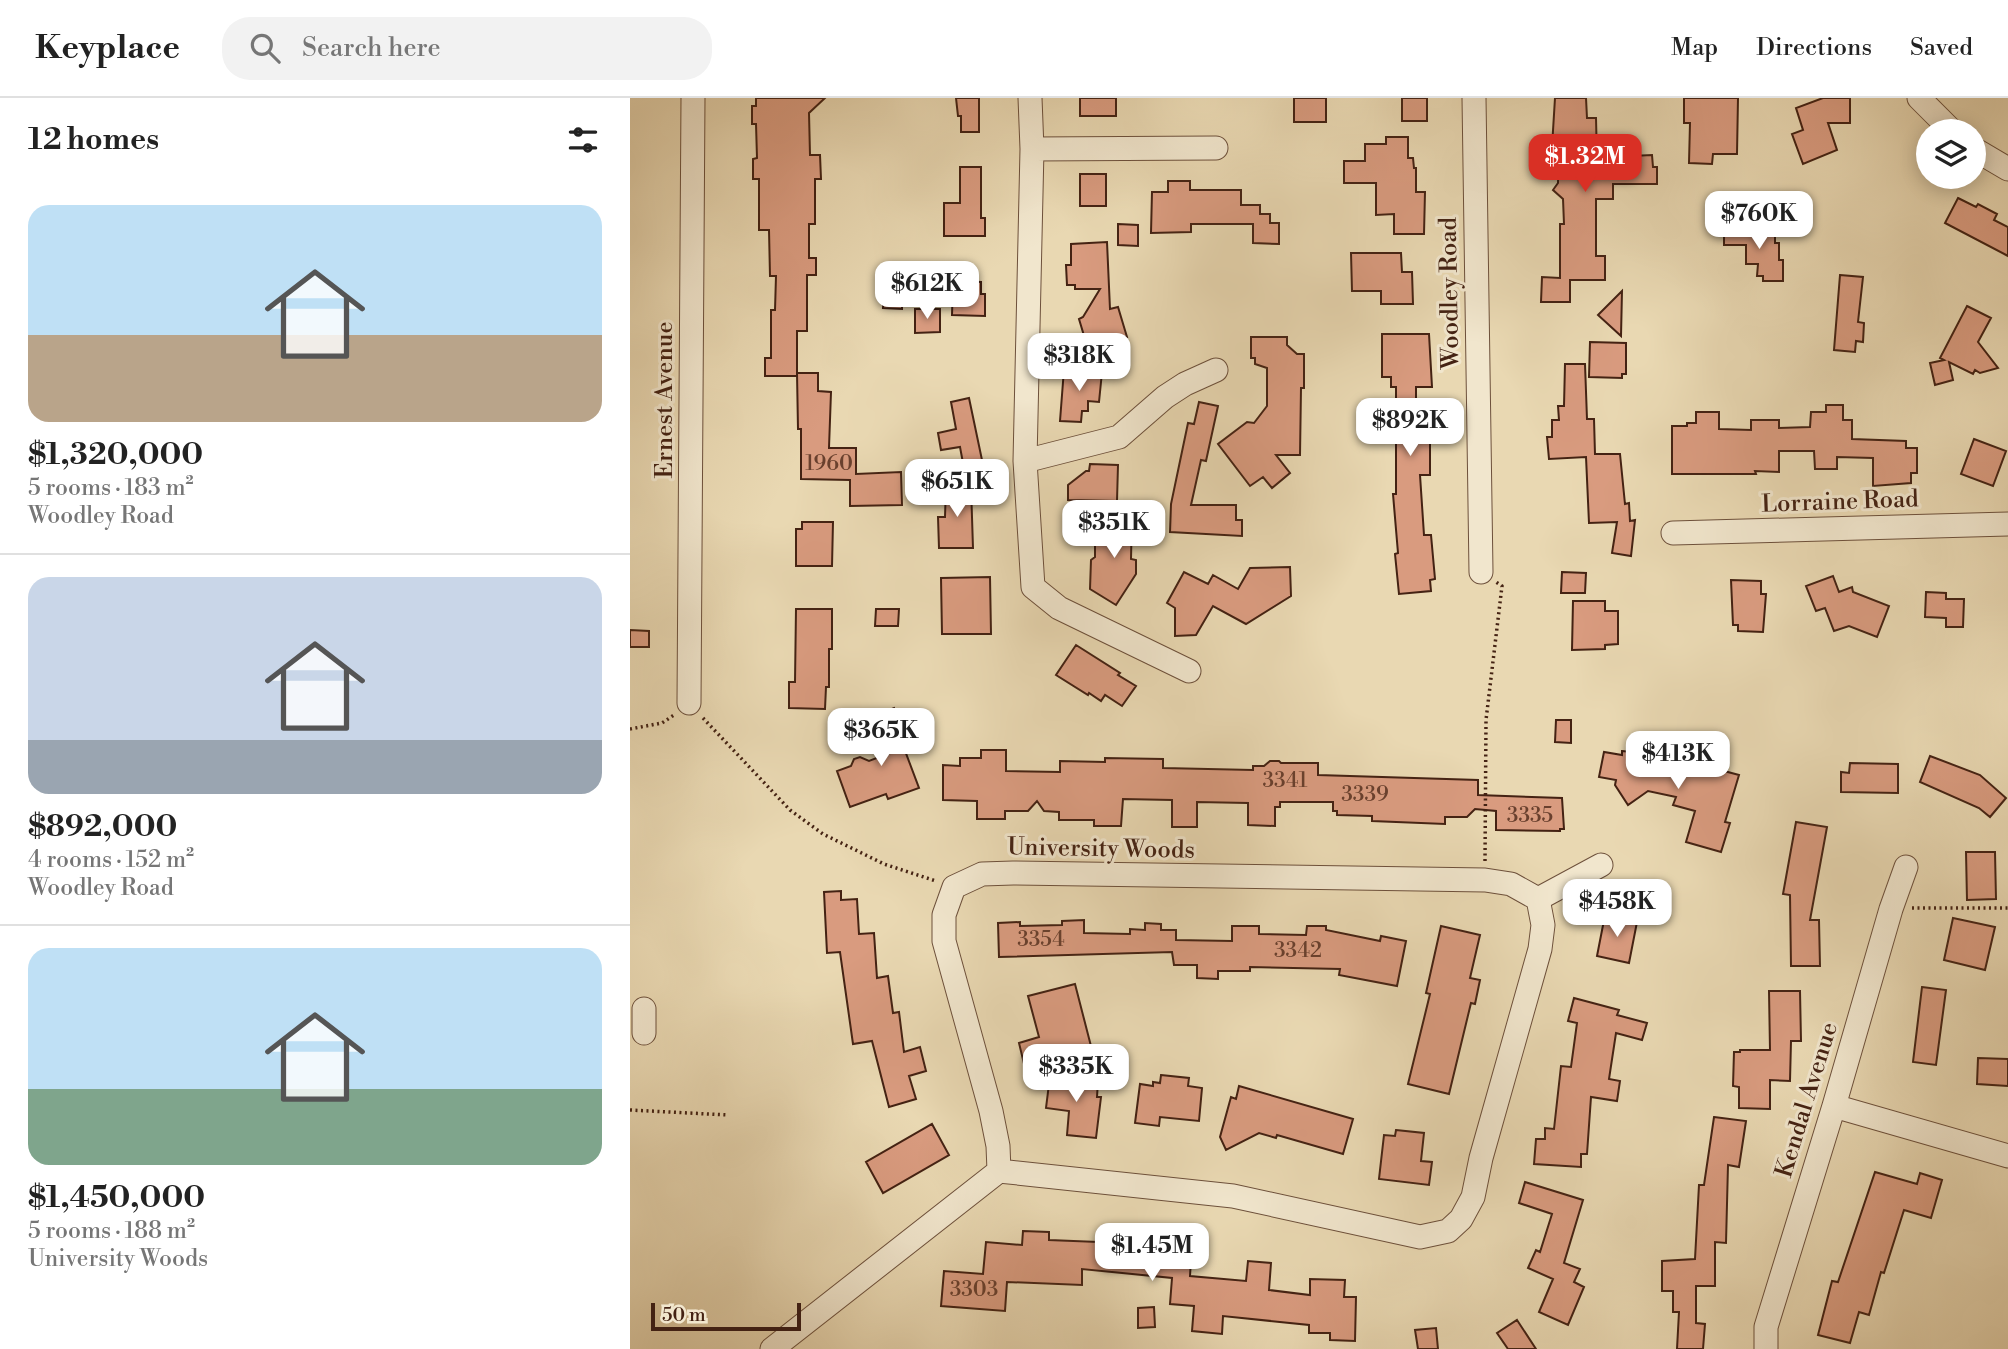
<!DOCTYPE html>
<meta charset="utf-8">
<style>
:root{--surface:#fff;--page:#f2f2f2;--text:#222;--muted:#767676;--line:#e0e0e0;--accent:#d93025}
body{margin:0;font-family:"Libre Bodoni",serif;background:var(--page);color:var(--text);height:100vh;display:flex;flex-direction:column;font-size:26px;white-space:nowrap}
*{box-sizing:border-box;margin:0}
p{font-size:23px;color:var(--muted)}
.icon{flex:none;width:38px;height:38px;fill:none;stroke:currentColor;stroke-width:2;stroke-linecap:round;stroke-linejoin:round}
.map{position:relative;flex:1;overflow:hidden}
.details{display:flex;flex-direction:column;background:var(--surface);width:630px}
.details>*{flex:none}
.controls{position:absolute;left:1286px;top:21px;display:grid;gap:14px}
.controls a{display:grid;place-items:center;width:70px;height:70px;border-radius:50%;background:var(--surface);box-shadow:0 4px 18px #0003;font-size:35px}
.scale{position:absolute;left:21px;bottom:18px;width:150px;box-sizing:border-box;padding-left:7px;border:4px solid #442213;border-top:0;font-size:19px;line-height:24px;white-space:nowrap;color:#442213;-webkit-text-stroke:5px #f1e6cd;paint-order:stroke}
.price{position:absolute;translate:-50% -60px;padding:0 16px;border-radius:14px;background:#fff;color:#222;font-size:23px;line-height:46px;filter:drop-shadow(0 2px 4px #0008)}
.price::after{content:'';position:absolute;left:50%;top:42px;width:21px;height:16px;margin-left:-10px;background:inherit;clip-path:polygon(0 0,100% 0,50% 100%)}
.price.on{background:var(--accent);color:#fff}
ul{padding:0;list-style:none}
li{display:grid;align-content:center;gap:14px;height:371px;padding:0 28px}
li+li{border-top:2px solid var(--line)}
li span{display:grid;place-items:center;height:217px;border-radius:21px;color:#555}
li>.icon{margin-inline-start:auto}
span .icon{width:126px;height:126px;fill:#fffc;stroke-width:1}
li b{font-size:30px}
h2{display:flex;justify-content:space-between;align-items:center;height:84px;padding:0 28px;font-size:30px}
header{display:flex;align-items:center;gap:42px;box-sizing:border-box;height:98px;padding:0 35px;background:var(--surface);border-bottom:2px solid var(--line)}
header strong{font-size:33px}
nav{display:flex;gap:38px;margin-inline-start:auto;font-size:24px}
.search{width:490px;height:63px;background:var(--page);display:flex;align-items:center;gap:18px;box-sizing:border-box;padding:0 24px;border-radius:28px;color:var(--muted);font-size:26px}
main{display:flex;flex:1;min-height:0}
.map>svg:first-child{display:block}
.building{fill:#d99b7f;stroke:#442213;stroke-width:2}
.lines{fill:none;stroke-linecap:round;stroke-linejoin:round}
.minor-casing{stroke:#6d503b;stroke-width:25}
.path{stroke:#442213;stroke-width:3.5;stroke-dasharray:2 3.5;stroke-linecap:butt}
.minor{stroke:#f1e6cd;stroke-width:23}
.labels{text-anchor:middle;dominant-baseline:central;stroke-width:6;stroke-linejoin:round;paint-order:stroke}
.number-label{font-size:21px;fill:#69402e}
.street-label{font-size:24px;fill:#442213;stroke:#f1e6cd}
</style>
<header>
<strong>Keyplace</strong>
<div class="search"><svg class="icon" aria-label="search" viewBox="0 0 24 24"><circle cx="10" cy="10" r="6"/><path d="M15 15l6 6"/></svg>Search here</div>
<nav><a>Map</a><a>Directions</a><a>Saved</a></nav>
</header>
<main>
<section class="details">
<h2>12 homes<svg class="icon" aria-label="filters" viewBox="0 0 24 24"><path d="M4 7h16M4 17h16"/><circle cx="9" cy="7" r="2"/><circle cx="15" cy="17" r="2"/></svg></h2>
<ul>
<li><span style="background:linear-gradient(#bfe0f5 60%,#b9a48a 0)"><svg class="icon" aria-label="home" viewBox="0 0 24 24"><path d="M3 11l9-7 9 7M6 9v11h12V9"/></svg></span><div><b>$1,320,000</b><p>5 rooms · 183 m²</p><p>Woodley Road</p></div></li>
<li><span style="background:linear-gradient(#c9d6e8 75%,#9aa5b1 0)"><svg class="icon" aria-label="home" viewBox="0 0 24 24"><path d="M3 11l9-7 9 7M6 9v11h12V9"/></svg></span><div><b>$892,000</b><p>4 rooms · 152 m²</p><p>Woodley Road</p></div></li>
<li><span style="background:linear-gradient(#bfe0f5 65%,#7fa58c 0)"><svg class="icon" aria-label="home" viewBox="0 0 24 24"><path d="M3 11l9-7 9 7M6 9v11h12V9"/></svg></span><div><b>$1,450,000</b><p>5 rooms · 188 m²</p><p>University Woods</p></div></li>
</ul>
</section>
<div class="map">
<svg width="1378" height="1251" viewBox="0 0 1378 1251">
<rect width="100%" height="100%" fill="#e9d8b2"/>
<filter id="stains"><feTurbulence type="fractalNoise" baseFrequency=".00286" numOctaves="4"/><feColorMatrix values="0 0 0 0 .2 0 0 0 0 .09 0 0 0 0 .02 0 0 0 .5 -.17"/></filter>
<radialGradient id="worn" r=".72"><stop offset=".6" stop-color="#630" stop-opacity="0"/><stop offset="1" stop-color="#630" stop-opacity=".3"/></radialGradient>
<path class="building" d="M126 0H195L179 15 180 57H190L191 81H185V126H179V160H186V177H177V233H167V278H135V260H141V212H145L146 178H140L139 132H129V81H123V61L127 60 126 26H122V8H126Z
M326 0H349V34H331V18H328Z
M450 0H486V18H450Z
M664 0H696V24H664Z
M772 0H797V23H772Z
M925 0H956L957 20H966L967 62H1001V58L1022 57 1023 69H1027V86H983V101H966V158H975V182H940V204H911L912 179 930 180V126H934L933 101 923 92 928 85 929 49H922Z
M1054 0H1108L1107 56H1083L1082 66 1059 65 1060 25H1054Z
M1193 0H1220V25H1198L1207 52 1173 66 1162 36 1173 32 1166 10Z
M756 39H778V60H783L784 70H786V94H795L794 136H764V116L746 117V85H714V63H735V46H756Z
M330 69H351V120H355V138H314V105H330Z
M450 76H476V108H450Z
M538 83H560V92H611V107H630V116H640V125H649V146L623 145V126H561V134L521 135 522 94H538Z
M1328 100 1346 109 1348 106 1367 116 1364 122 1378 129V158L1315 125Z
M488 126 508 127V148L488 147Z
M1094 131 1145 132V145H1149V162H1153V183H1133V178H1127L1128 166H1116V147H1094Z
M477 144 480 211 488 209 497 239 458 251 449 221 453 219 470 191H445V187H437L436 167H441V146Z
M721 155H771L772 174H782L783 206H751V193H722Z
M1210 177 1233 179 1228 224 1234 225 1233 244 1226 243 1225 254 1204 252Z
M323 183 351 184V196H355V218L322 217Z
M254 189H272V211L253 210Z
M992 193 991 238 968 217Z
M1337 208 1361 220 1348 244 1368 270 1350 275 1345 272 1343 276 1319 264 1323 282 1305 287 1300 265 1314 262 1310 260Z
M285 211H310V234L285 235Z
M752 236H799L802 289H786V327H800V377H790L794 437H801L805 481 800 482 801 493 769 496 765 456 768 455 763 396H766V289H761V279H752Z
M621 239H657V247L667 256H674V290H671L670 357H646L660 375 642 390 633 379 620 388 588 346 617 324 624 325 637 308V270L625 266V260H621Z
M960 244 996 245V276H992V280L959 279Z
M935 266H955L957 321H964L965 356H990L995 406 999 405 1000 423 1005 422 1001 458 982 455 987 424 959 425 956 359 919 361 917 339H922V322H929L928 308H934Z
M434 271 472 274 469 304 458 303V313H452L451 324 430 323Z
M167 275H188V293L201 294 199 350H226V376L271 374 272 407 220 408V382L171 381V331H168Z
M339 300 352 362 333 365 330 349 311 352 308 335 326 331 321 304Z
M569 304 588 308 576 363 571 362 561 407H606V422H612V438L540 434 541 406 558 325 564 326Z
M1196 307H1213V322H1222V341L1276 343V350H1287V375H1281V385L1243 388V360L1207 359V371H1185L1184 353H1149V374L1125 373 1126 376H1042V328H1057V325H1066V314H1089V331L1121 332V322H1149V330L1180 329 1181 314H1196Z
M1344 341 1376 353 1363 388 1331 376Z
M460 366 488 367 487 403 438 402V387L456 373H459Z
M316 388H341L343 450H309L308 419H315Z
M477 416 502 417 501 461 506 462V476L486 507 460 491 461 462 465 459V439H477Z
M172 424H203L202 468H166V431H172Z
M660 469 661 498 616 526 583 508 566 537 545 538V510L537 505 554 474 578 486 583 477 608 491 620 470Z
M932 474 956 475 955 495H931Z
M1203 478 1209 494 1222 489 1223 494 1259 508 1247 539 1219 528 1204 533 1195 510 1186 513 1176 488Z
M360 479 361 536H312L311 480Z
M1101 482 1131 483V496H1136L1133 534 1108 533V527H1103Z
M1296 494 1316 495V501H1334L1333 529H1316V520L1295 519Z
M943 503H975V513H988V546L975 547V551L942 552Z
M166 511H202V551H199V589H196L195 611 159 610V584H165Z
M246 511H269L268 528H245Z
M0 532 19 533V549H0Z
M446 547 490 575 488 577 506 588 492 608 475 597 471 603 459 595 458 597 426 577Z
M264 610 273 632 268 634 289 690 258 701 256 696 220 709 207 673 221 668 224 661 230 659 239 663 260 655 245 618Z
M926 622H941V645L925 644Z
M351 652H376V673L430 674V663L475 664V660L533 661V670L623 672V668H634L640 663H649L651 665H688V677L848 682V697L932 700 934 731H930V733L866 732V713L845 711 837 719H815V726L742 723V718L707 717V713H703V704H650V709H645V728L618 727V705L567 704V729H542V702L493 701 491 728H464V722H429V714L414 713 407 703 398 713H375V721H347V703L313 702V667L330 668V660H351Z
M992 653 1020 656 1025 662 1066 672 1068 669 1082 673 1083 670 1109 677 1095 724 1100 725 1091 754 1056 744 1065 713 1043 707 1046 699 1018 693 998 707 985 687 986 682 969 679 974 654 992 657Z
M1300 658 1350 677 1376 700 1360 719 1349 710 1290 684Z
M1220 665 1268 666V695L1211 694V674L1219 675Z
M1166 724 1197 729 1180 822H1189L1190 868H1161L1160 797 1153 796Z
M1336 754H1365L1366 801 1337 802Z
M211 793V802L227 801 229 836 244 835 247 880 258 878 263 915 269 914 274 954 290 949 296 973 279 978 286 1001 259 1009 242 943 223 946 210 854 197 855 194 794Z
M975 817 1007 824 999 865 967 858Z
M1323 820 1365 829 1355 872 1314 862Z
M454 822V835L500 836V831L515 832V825L531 826V832H546V842L602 843V828H629V836L676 837 677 828H696V832L750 843 751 838 776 843 767 888 709 877 710 871 620 869V873H588V881L567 880V867H544L542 854 369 859 368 825 390 824V828L432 827V823Z
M811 828 850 837 840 880 850 882 845 906 841 905 819 996 778 986 800 896 796 895Z
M445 886 462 952 395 970 389 945 409 939 398 898Z
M1292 889 1316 892 1306 967 1283 964Z
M1139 893H1170L1171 943H1161L1160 983 1140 982V1011L1109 1010V989L1103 988 1104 954H1110V952H1140Z
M944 900 989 912 987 917 1017 925 1012 942 986 935 979 981 990 983 987 1003 961 999 957 1056H951V1069L904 1066 906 1041H915V1030L924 1031 931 968 941 969 947 925 938 923Z
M1348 960 1378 961V988L1347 986Z
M531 977 559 980 558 988 572 990 569 1023 530 1019 529 1028 505 1025 510 986 523 988V984L530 985Z
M420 978 468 983 467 999H471L466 1040 437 1037 439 1013 416 1010Z
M609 988 723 1021 713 1056 647 1037 646 1040 629 1035 596 1052 590 1039 601 999 606 1001Z
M1084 1019 1116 1023 1109 1069 1098 1067 1096 1145 1085 1144V1188H1066V1225L1075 1226 1073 1251H1047L1049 1214H1043V1193H1032V1163L1065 1161 1069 1087H1074Z
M302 1026 319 1057 253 1095 236 1064Z
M766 1032 794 1035 791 1063 802 1064 799 1087 749 1081 754 1037 765 1038Z
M1245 1074 1287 1086 1290 1075 1312 1082 1301 1120 1274 1112 1254 1175 1251 1174 1239 1217 1229 1214 1220 1245 1188 1237 1202 1183 1208 1184Z
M895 1084 953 1102 934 1165 950 1171 944 1184 954 1189 938 1227 909 1214 923 1181 898 1170 906 1152 910 1154 922 1116 889 1105Z
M393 1133 419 1134V1142L468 1144 469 1139 562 1146 560 1178 616 1183 618 1163 641 1165 639 1192 680 1197V1181L715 1182 714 1199H726L725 1243 700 1242V1235H679V1227L593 1218 592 1236 562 1233 564 1208 540 1206 542 1180 452 1171V1187L377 1184 375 1213 311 1208 314 1173 353 1176 356 1144 392 1147Z
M524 1209 525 1229 508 1230V1210Z
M887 1222 906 1251H878L867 1235Z
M806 1230 808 1251H788L785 1232Z"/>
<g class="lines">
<g class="minor-casing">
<path id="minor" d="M400 0 402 51 395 363 403 489 429 510 559 573
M844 0 851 474
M1289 0 1322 33
M402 51 586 50
M1344 51 1378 71
M395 363 489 339 535 299 555 286 586 272
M1043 435 1378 426
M59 605 63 0
M383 775 855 782 881 786 908 801 913 827 910 851 851 1060 843 1099 831 1121 818 1133 790 1139 603 1098 369 1073 368 1048 361 1013 314 843V817L324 789 352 776Z
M908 801 971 767
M14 911V935
M1204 1008 1378 1058
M142 1251 369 1073
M1136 1251V1229L1204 1008 1261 811 1276 769"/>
</g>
<path class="path" d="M73 620 160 712 193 736 254 766 306 783
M0 631 32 625 44 617
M855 763 856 622 872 488 866 484
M1282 810H1378
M0 1012 98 1017"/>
<use href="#minor" class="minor"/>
</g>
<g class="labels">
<g class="number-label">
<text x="199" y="366">1960</text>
<text x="655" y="683">3341</text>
<text x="735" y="697">3339</text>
<text x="900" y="718">3335</text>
<text x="411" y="842">3354</text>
<text x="668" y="853">3342</text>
<text x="344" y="1192">3303</text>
</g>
<g class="street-label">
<text transform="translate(820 195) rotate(-91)">Woodley Road</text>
<text transform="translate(35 302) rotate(-90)">Ernest Avenue</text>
<text transform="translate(1210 404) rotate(-2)">Lorraine Road</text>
<text transform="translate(471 751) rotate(1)">University Woods</text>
<text transform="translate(1177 1002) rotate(-73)">Kendal Avenue</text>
</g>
</g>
<rect width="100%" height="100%" filter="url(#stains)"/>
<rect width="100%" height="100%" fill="url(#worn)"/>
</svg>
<div class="controls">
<a><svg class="icon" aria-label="layers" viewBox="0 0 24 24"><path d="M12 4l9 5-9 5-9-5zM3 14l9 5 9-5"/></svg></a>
</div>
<div class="scale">50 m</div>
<b class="price on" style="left:955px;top:96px">$1.32M</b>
<b class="price" style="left:1129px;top:153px">$760K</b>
<b class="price" style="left:297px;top:223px">$612K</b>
<b class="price" style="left:449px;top:295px">$318K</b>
<b class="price" style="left:780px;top:360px">$892K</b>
<b class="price" style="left:327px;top:421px">$651K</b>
<b class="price" style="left:484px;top:462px">$351K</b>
<b class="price" style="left:251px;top:670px">$365K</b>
<b class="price" style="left:1048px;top:693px">$413K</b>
<b class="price" style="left:987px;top:841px">$458K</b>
<b class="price" style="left:446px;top:1006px">$335K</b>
<b class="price" style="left:522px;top:1185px">$1.45M</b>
</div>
</main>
